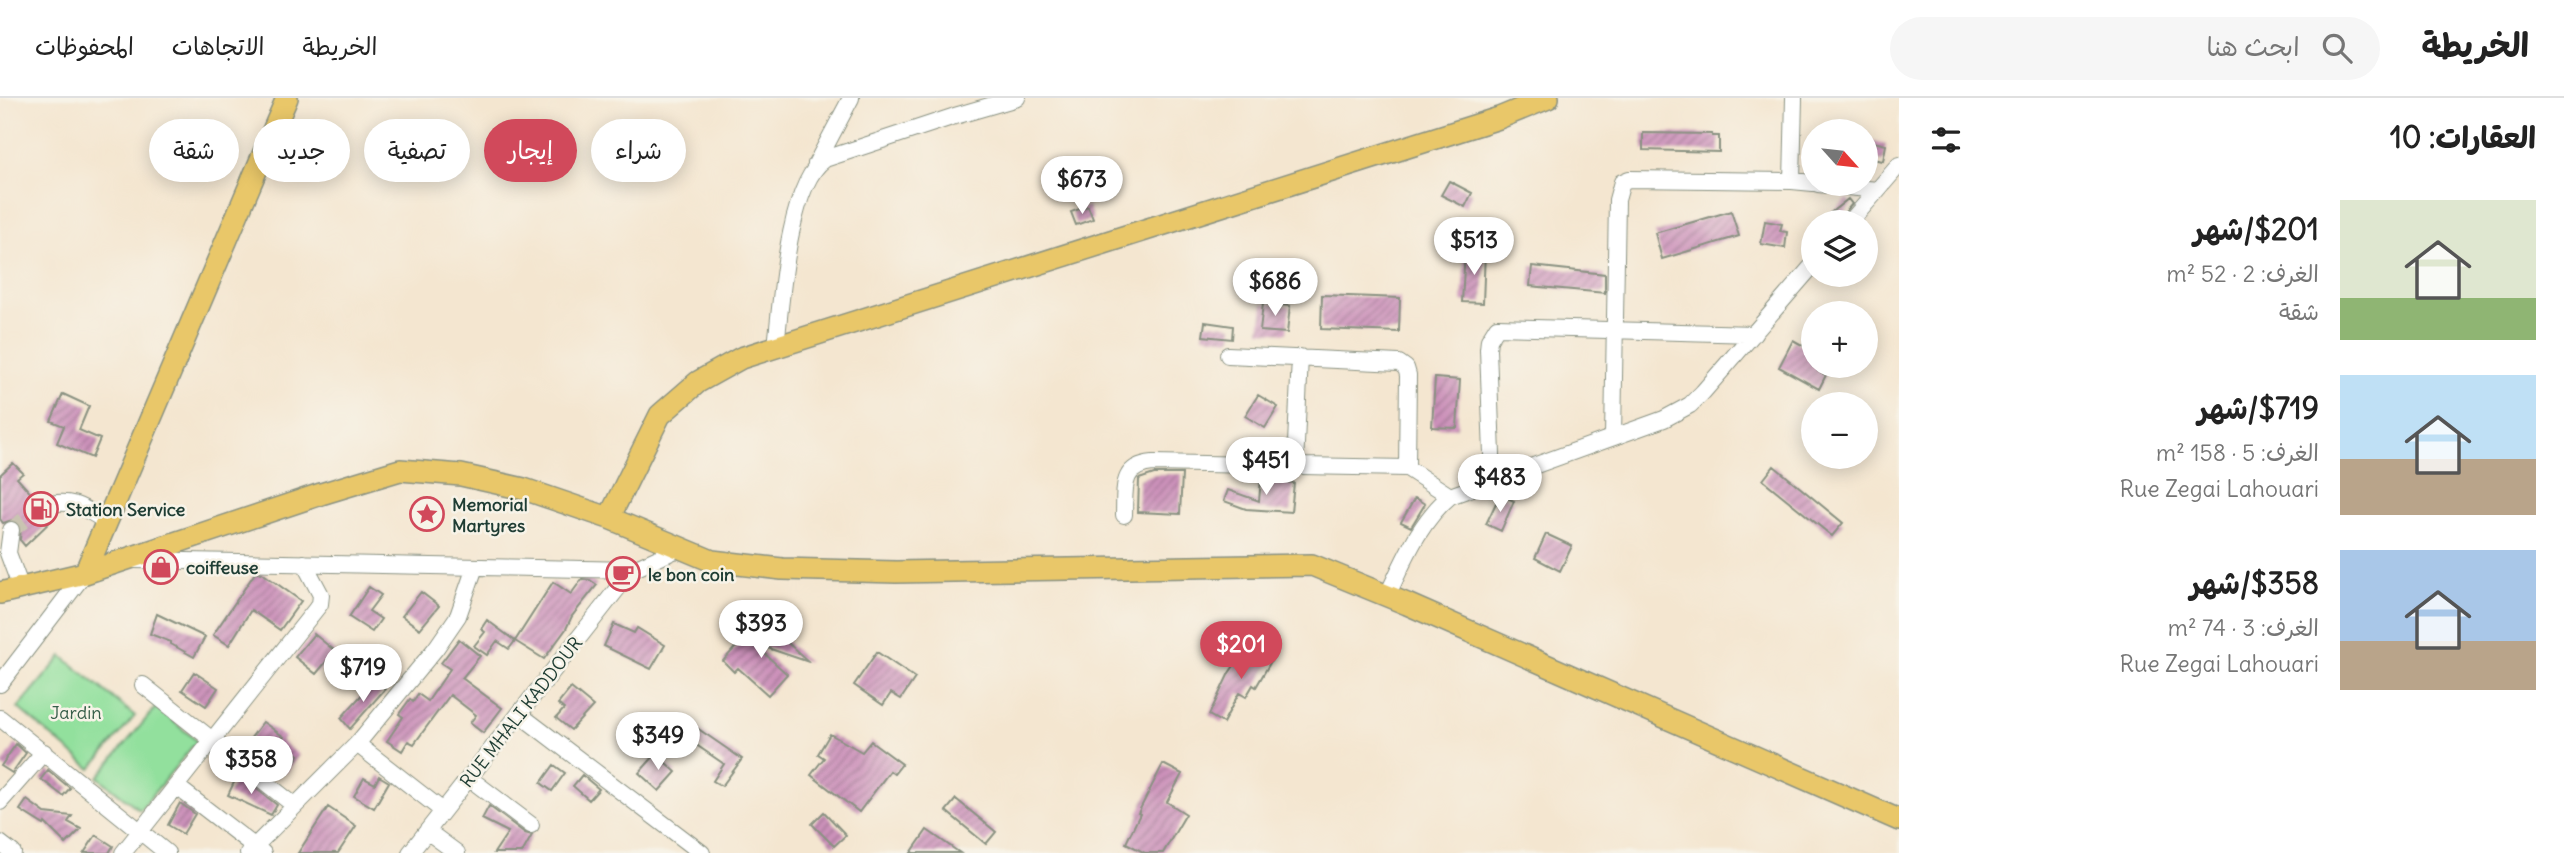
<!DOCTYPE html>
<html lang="ar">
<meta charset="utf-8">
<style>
:root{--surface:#fff;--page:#f6f6f6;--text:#222;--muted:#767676;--line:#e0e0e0;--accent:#d1495b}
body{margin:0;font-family:Delius,"Playpen Sans Arabic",sans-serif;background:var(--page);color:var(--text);direction:rtl;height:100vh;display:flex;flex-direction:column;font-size:26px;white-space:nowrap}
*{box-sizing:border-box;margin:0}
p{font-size:23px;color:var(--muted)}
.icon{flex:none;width:38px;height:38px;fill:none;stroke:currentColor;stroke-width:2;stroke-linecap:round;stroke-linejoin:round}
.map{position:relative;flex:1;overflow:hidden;direction:ltr}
.sheet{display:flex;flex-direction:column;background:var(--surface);width:665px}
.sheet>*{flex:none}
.top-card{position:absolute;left:21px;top:21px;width:665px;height:63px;direction:rtl;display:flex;gap:14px}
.needle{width:46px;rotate:117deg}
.tools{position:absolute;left:1801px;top:21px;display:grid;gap:14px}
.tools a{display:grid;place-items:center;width:77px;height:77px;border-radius:50%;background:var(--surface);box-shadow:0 4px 18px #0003;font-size:35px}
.price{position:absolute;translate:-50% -60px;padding:0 16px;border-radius:24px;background:#fff;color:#222;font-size:23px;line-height:46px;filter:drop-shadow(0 2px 4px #0008)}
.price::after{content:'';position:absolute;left:50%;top:42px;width:21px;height:16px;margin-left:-10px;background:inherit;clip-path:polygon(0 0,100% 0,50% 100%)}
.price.active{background:var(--accent);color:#fff}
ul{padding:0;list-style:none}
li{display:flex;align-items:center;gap:21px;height:175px;padding:0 28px}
li span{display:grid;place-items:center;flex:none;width:196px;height:140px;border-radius:0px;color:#555}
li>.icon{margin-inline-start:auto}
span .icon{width:84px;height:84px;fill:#fffc;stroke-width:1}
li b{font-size:30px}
h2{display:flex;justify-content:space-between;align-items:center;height:84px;padding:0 28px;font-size:30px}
.chip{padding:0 24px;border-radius:32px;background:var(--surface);box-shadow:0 4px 18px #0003;font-size:24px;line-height:63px}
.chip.active{background:var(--accent);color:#fff}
header{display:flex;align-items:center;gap:42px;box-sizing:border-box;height:98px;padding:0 35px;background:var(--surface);border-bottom:2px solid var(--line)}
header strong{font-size:33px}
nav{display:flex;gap:38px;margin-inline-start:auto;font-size:24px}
.search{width:490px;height:63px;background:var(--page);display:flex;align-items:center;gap:18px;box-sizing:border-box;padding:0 24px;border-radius:38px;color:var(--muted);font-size:26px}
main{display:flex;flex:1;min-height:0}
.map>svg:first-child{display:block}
.garden{fill:#92e09d;stroke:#588e68;stroke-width:2}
.building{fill:url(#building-hatch)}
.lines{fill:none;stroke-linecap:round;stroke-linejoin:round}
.minor-tunnel{stroke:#c9c4b1;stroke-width:16;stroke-dasharray:16 8;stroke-linecap:butt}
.minor-casing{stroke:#8a9282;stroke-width:18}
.major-casing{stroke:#8a9282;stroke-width:24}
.minor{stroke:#fff;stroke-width:16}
.major{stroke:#e9c769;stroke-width:21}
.labels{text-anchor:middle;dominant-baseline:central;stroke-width:5;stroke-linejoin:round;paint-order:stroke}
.poi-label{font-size:18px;font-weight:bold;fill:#1f3d34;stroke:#f7f3e8;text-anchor:start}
.park-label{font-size:18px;fill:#365e49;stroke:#f7f3e8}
.street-label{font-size:18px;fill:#1f3d34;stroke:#f7f3e8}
</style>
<header>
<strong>الخريطة</strong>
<div class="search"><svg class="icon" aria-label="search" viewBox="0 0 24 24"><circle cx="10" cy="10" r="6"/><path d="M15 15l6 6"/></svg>ابحث هنا</div>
<nav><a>الخريطة</a><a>الاتجاهات</a><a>المحفوظات</a></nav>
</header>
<main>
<section class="sheet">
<h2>العقارات: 10<svg class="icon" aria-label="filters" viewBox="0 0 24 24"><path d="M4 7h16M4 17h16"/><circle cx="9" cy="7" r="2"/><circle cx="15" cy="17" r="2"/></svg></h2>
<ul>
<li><span style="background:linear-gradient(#dfe7d0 70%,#8fb573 0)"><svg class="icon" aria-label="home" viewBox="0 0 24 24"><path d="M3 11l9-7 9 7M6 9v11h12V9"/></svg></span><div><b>$201/شهر</b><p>الغرف: 2 · 52 m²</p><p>شقة</p></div></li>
<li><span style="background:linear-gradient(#bfe0f5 60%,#b9a48a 0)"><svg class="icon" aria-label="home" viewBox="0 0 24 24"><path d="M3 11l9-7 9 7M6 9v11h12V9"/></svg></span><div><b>$719/شهر</b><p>الغرف: 5 · 158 m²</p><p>Rue Zegai Lahouari</p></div></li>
<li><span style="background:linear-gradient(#a9c7e8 65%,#b9a48a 0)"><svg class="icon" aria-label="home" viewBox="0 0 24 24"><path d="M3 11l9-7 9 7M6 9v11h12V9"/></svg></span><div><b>$358/شهر</b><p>الغرف: 3 · 74 m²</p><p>Rue Zegai Lahouari</p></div></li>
</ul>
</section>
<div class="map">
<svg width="1899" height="755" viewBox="0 0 1899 755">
<defs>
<pattern id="building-hatch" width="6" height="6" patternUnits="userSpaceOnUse" patternTransform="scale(1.75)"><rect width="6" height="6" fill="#cc91ba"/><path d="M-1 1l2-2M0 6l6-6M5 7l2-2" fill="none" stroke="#a57898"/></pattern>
</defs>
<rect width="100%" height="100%" fill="#f7f3e8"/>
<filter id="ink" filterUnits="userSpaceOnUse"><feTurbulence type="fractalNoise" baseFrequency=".0143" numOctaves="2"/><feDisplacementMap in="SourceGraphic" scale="14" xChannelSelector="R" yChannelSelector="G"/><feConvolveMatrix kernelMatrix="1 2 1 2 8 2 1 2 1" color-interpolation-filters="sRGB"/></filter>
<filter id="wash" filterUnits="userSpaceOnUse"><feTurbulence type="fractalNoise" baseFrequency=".00686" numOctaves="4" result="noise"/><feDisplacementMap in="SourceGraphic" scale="28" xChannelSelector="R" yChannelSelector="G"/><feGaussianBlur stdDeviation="1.57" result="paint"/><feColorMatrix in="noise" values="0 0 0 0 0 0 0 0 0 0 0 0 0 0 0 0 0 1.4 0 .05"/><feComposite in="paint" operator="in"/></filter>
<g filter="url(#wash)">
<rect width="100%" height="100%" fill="#f4e6d0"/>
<path class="garden" d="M62 558 135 618 91 671 18 610Z
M156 609 197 643 140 712 98 679Z"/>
<g id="blocks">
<path class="building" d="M1643 35 1712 36V38H1719V54L1643 52Z
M1866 42 1886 47 1883 63 1866 60Z
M1449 83 1472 95 1465 109 1441 97Z
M1848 101 1852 106 1842 118 1840 124H1819Z
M1088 108 1093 121 1076 127 1071 114Z
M1731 113 1739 138 1662 161 1655 135Z
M1765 123 1782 126 1780 133 1787 134 1785 150 1761 146Z
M1465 152 1485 153 1483 205 1462 204Z
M1532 168 1605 176V195L1530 188Z
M1322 197 1400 200 1399 234 1321 231Z
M1263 205 1290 208 1287 235 1260 233Z
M1205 224 1233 228 1232 241 1203 238Z
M1793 242 1813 253V268H1820L1818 273 1826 277 1819 291 1779 269Z
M1435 280 1460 282 1457 330 1432 329Z
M63 296 89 308 79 332 100 341 92 360 57 345 64 328 51 323Z
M1258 297 1278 309 1265 330 1245 318Z
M13 365 23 375 17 380 36 401 33 406 35 415 41 418 51 417 54 420 25 448 20 442 21 429 18 424 12 422 3 425 0 421V377Z
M1774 368 1843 425 1832 438 1763 382Z
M1154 376H1182L1180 416 1138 414 1139 381Z
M1261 381 1294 385 1291 414 1246 411 1224 403 1228 392 1259 403Z
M1503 398 1514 403 1501 433 1486 426 1496 405 1500 406Z
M1415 400 1425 406 1411 429 1401 424Z
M1546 436 1572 448 1560 473 1535 460Z
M255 475H262L301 503 280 532 251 512 229 547 213 537Z
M582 481 590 482 597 487 572 518 566 531 544 561 515 543 553 484 571 496Z
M369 489 381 497 369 513 381 521 372 534 349 519Z
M421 494 439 508 420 531 402 518Z
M157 516 205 539 194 559 171 546V544L150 536Z
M487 522 515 543 509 551 497 543 487 557 474 548 485 534 481 531Z
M614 526 634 535 637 530 665 547 651 571 604 548Z
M769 528 809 564 753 545 787 576 768 597 738 570 734 574 723 563 743 541 750 548Z
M314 536 335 553 316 576 295 559Z
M459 541 480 558 462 580 502 610 483 635 470 625 476 617 450 597 414 646 408 643 402 653 387 643 403 619 399 616 410 601 413 604 418 596 428 603 450 571 441 565Z
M1253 547 1274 558 1256 589 1253 587 1246 599 1239 595 1223 625 1209 617 1229 575 1243 555 1247 558Z
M877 554 915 580 901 601 891 595 883 607 854 587Z
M194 574 218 590 206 608 182 592Z
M375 582 385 591 350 631 341 620Z
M571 590 593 608 571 632 556 620 564 611 558 606Z
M681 619 742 661 722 688 713 683 724 666 673 631Z
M263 624 284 639 281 643 299 657 286 675 247 645Z
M830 636 862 654 871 643 902 666 894 676 890 673 859 714 811 677 824 660 818 656Z
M16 646 26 655 12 675 1 668Z
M656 656 676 674 659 693 639 675Z
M1163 666 1182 676 1167 704 1186 716 1163 755H1145L1126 745 1140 716 1138 715Z
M554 667 565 675 552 693 541 685Z
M48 672 70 690 63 698 41 681Z
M238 676 277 707 271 717 228 697Z
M582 677 599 691 589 702 573 688Z
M379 678 389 684 374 710 354 698 364 680 375 686Z
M956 701 996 734 986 746 946 713Z
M27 702 45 715 72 718 68 724 81 731 66 746 45 725 44 727 20 712Z
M180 705 195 716 183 736 168 727Z
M489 708 525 735 532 737 522 755H494L508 734 482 721Z
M328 709 356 728 338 755H298Z
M824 714 846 737 834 748 812 726Z
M927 732 960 755H911Z
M96 737 113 748 109 755H84Z"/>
</g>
</g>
<g filter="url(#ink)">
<use href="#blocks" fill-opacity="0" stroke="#8a9282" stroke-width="2"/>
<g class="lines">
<path class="minor-tunnel" d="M11 432 43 408"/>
<g class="minor-casing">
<path id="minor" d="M1794 0 1792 83 1813 85
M816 66 851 0
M1818 86 1877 92
M1850 124 1899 67
M776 249C781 204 788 86 825 61L955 18 1017 0
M1228 257 1399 265 1406 270 1408 277 1407 370
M1613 339 1617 102 1622 84 1629 81 1792 83
M1295 367 1300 259
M1493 383 1488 251 1489 242 1497 229 1754 236
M43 408C71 399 84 410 107 424
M1124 417C1125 390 1120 368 1153 365L1407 370 1450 398
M11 432 8 455 21 490
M135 462 632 472 680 450
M1387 498C1404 463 1419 424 1450 398L1664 321 1690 307 1703 294 1813 167
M0 586 85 475
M143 587 295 708
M519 616 702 755
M0 620 167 755
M357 646 443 713
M469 680 531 727
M176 688 263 755
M0 704 44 654
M427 733 457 755
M0 745 13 755
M123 755 320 506 321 497 304 465
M248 755 357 646 436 550 458 518 475 469
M410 755 632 472"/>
</g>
<g class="major-casing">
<path id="major" d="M609 420 660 317 698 284 741 260 1499 20 1548 0
M85 475 287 0
M0 495 85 475 321 396 400 372 461 377 524 391 609 420 712 463 782 471 896 474 1312 467 1407 506 1899 722"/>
</g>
<use href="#minor" class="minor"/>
<use href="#major" class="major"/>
</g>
</g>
<defs>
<g id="fuel-ring" transform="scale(1.75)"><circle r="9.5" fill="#f7f3e8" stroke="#d1495b" stroke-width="1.5"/><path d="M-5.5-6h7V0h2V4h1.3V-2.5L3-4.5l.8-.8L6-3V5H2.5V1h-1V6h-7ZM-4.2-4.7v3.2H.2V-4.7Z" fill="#d1495b"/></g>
<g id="sight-ring" transform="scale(1.75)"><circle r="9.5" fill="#f7f3e8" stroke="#d1495b" stroke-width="1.5"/><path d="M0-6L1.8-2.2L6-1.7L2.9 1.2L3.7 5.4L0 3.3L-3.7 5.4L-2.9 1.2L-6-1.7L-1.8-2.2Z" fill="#d1495b"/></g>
<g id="shop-ring" transform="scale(1.75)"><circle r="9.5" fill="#f7f3e8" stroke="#d1495b" stroke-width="1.5"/><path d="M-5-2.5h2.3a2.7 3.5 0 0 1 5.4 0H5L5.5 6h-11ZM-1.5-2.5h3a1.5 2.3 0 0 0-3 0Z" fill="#d1495b"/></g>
<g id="cafe-ring" transform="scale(1.75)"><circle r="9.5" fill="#f7f3e8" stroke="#d1495b" stroke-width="1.5"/><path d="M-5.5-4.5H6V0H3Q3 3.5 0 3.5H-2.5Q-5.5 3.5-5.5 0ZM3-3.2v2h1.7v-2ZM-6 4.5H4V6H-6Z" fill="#d1495b"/></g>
</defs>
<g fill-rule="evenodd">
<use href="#fuel-ring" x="41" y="411"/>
<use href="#sight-ring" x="427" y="416"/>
<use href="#shop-ring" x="161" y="469"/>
<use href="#cafe-ring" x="623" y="476"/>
</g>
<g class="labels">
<g class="poi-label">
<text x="452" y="406">Memorial<tspan x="452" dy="21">Martyres</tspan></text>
<text x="66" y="411">Station Service</text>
<text x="186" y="469">coiffeuse</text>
<text x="648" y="476">le bon coin</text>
</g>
<g class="park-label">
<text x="76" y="614">Jardin</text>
</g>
<g class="street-label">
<text transform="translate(521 614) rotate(-52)">RUE MHALI KADDOUR</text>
</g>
</g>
</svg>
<div class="tools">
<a><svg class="needle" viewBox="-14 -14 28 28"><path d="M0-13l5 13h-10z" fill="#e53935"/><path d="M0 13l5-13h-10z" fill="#767676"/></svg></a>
<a><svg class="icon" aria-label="layers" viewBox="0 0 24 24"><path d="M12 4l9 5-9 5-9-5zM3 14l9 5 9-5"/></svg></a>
<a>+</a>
<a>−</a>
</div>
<b class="price" style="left:1082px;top:118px">$673</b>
<b class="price" style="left:1474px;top:179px">$513</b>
<b class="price" style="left:1275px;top:220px">$686</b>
<b class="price" style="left:1266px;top:399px">$451</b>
<b class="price" style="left:1500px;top:416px">$483</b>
<b class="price" style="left:761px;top:562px">$393</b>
<b class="price active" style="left:1241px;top:583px">$201</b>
<b class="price" style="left:363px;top:606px">$719</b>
<b class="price" style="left:658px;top:674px">$349</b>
<b class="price" style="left:251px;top:698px">$358</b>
<div class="top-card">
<a class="chip">شراء</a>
<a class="chip active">إيجار</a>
<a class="chip">تصفية</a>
<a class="chip">جديد</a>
<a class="chip">شقة</a>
</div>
</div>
</main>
